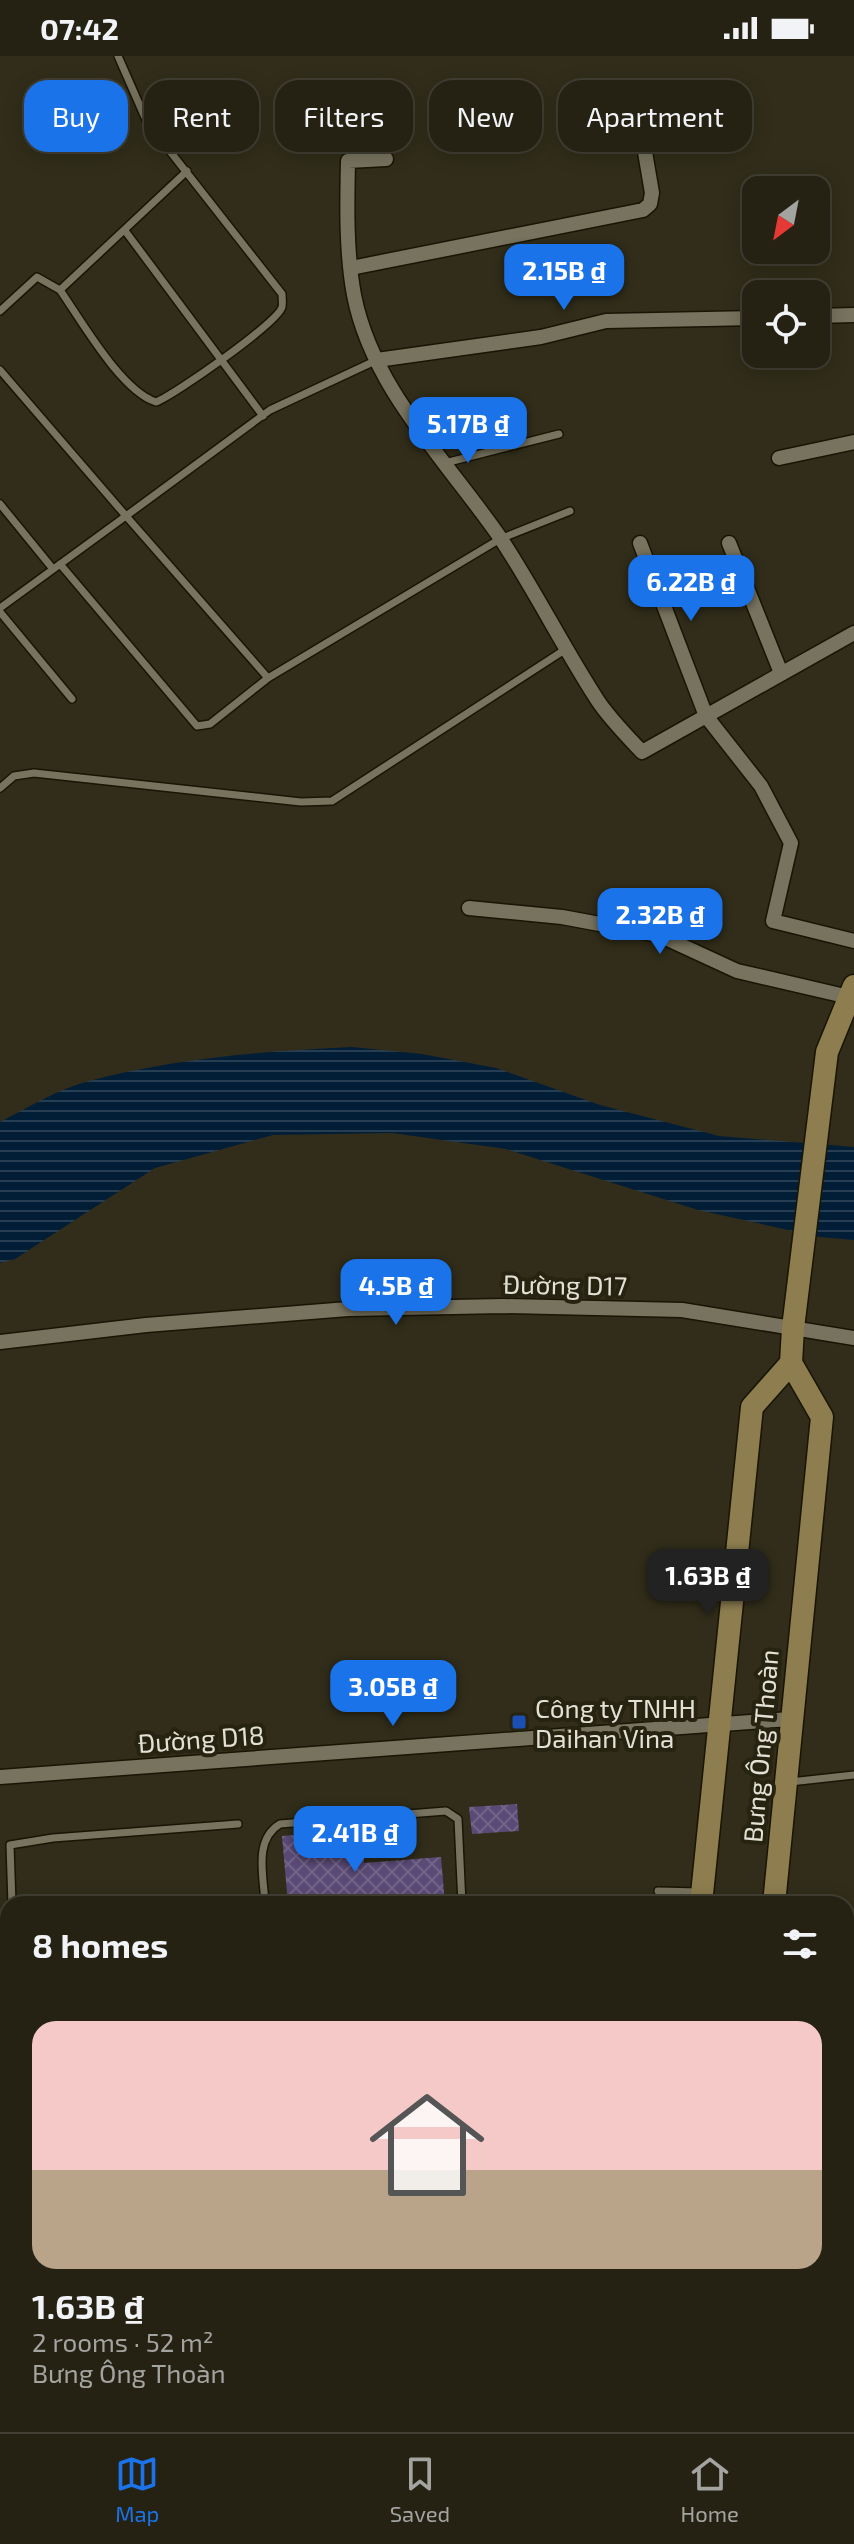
<!DOCTYPE html>
<meta charset="utf-8">
<style>
:root{--surface:#252214;--page:#2d2a1d;--text:#f1f3f6;--muted:#a3a4a0;--line:#423f34;--accent:#1a73e8}
body{margin:0;font-family:"Exo 2",sans-serif;background:var(--page);color:var(--text);height:100vh;display:flex;flex-direction:column;font-size:30px;white-space:nowrap}
*{box-sizing:border-box;margin:0}
p{font-size:26px;color:var(--muted)}
.icon{flex:none;width:44px;height:44px;fill:none;stroke:currentColor;stroke-width:2;stroke-linecap:round;stroke-linejoin:round}
.map{position:relative;flex:1;overflow:hidden}
.sheet{position:absolute;left:0px;top:1840px;width:854px;height:536px;display:flex;flex-direction:column;background:var(--surface);border-radius:24px 24px 0 0;box-shadow:0 4px 20px #0003,0 0 0 2px var(--line)}
.sheet>*{flex:none}
.hud{position:absolute;left:24px;top:24px;width:806px;height:72px;display:flex;gap:16px}
.needle{width:52px;rotate:212deg}
.controls{position:absolute;left:742px;top:120px;display:grid;gap:16px}
.controls a{display:grid;place-items:center;width:88px;height:88px;border-radius:16px;background:var(--surface);box-shadow:0 4px 20px #0003,0 0 0 2px var(--line);font-size:40px}
.price{position:absolute;translate:-50% -68px;padding:0 18px;border-radius:16px;background:var(--accent);color:#fff;font-size:26px;line-height:52px;filter:drop-shadow(0 2px 4px #0008)}
.price::after{content:'';position:absolute;left:50%;top:48px;width:24px;height:18px;margin-left:-12px;background:inherit;clip-path:polygon(0 0,100% 0,50% 100%)}
.price.on{background:#222;color:#fff}
ul{padding:0;list-style:none}
li{display:grid;align-content:center;gap:16px;height:424px;padding:0 32px}
li+li{border-top:2px solid var(--line)}
li span{display:grid;place-items:center;height:248px;border-radius:24px;color:#555}
li>.icon{margin-inline-start:auto}
span .icon{width:144px;height:144px;fill:#fffc;stroke-width:1}
li b{font-size:34px}
h2{display:flex;justify-content:space-between;align-items:center;height:96px;padding:0 32px;font-size:34px}
.chip{padding:0 28px;border-radius:24px;background:var(--surface);box-shadow:0 4px 20px #0003,0 0 0 2px var(--line);font-size:28px;line-height:72px}
.chip.on{background:var(--accent);color:#fff}
.status{display:flex;justify-content:space-between;align-items:center;height:56px;padding:0 40px;background:var(--surface);direction:ltr}
.status svg{height:22px;fill:currentColor}
.menu{display:flex;justify-content:space-around;align-items:center;height:112px;border-top:2px solid var(--line);background:var(--surface);font-size:22px;color:var(--muted)}
.menu a{display:grid;justify-items:center;gap:4px}
.menu .on{color:var(--accent)}
.map>svg:first-child{display:block}
.water{fill:url(#water-rules)}
.building{fill:url(#building-cross-hatch)}
.lines{fill:none;stroke-linecap:round;stroke-linejoin:round}
.lane-casing{stroke:#191504;stroke-width:10}
.street-casing{stroke:#191504;stroke-width:17}
.secondary-casing{stroke:#191504;stroke-width:25}
.primary-casing{stroke:#191504;stroke-width:27}
.lane{stroke:#77735e;stroke-width:7}
.street{stroke:#77735e;stroke-width:14}
.secondary{stroke:#8d7d4f;stroke-width:22}
.primary{stroke:#a28640;stroke-width:24}
.transit-dot{fill:#1a4fb4;stroke:#272311;stroke-width:3}
.labels{text-anchor:middle;dominant-baseline:central;stroke-width:8;stroke-linejoin:round;paint-order:stroke}
.street-label{font-size:26px;fill:#e3e1d5;stroke:#272311}
.poi-label{font-size:26px;fill:#e3e1d5;stroke:#272311;text-anchor:start}
</style>
<div class="status"><b>07:42</b><svg viewBox="0 0 49 12"><path d="M0 12V9h3v3zM5 12V6h3v6zM10 12V3h3v9zM15 12V0h3v12zM26 1h20v11H26zM47 4h2v5h-2z"/></svg></div>
<div class="map">
<svg width="854" height="2376" viewBox="0 0 854 2376">
<defs>
<pattern id="water-rules" width="6" height="5" patternUnits="userSpaceOnUse" patternTransform="scale(2)"><rect width="6" height="5" fill="#021d36"/><path d="M0 2.5h6" fill="none" stroke="#273e52"/></pattern>
<pattern id="building-cross-hatch" width="8" height="8" patternUnits="userSpaceOnUse" patternTransform="scale(2)"><rect width="8" height="8" fill="#5b4a76"/><path d="M0 0l8 8M0 8l8-8" fill="none" stroke="#726489"/></pattern>
</defs>
<rect width="100%" height="100%" fill="#312d1a"/>
<path class="water" d="M352 991 422 998 496 1012 600 1049 719 1080 854 1091V1184L820 1181 698 1154 506 1093 392 1077 273 1079 155 1112 15 1203 0 1207V1066C29 1051 58 1033 89 1025 175 1002 265 995 352 991Z"/>
<path class="building" d="M517 1748 519 1775 472 1778 469 1751Z
M362 1774 364 1807 441 1801 445 1848H288L282 1780Z"/>
<g class="lines">
<g class="lane-casing">
<path id="lane" d="M126 176 263 360
M60 234 187 115
M0 255 37 221 60 234C81 264 121 335 156 346 174 339 278 267 282 251 283 250 282 239 282 238L147 66 118 0
M0 314 126 460 270 354 377 304
M445 407 559 378
M0 448 53 513
M60 508 197 670 210 668 268 622
M0 552 126 460 268 622 500 483 570 455
M0 556 72 643
M0 732 14 720 34 717 301 746 332 745 566 593
M790 1726 854 1719
M658 1835 700 1836
M12 1848 10 1789 53 1782 238 1768
M265 1848C264 1821 253 1784 280 1768L446 1755 458 1763 462 1848
M846 2140H854
M451 2368V2376"/>
</g>
<g class="street-casing">
<path id="street" d="M386 103 348 105C347 149 346 196 354 239 372 333 449 407 501 483 536 536 564 593 598 645 610 663 627 680 642 696L854 577
M351 212 643 154 650 148 652 137 645 96
M816 260 854 259
M377 304 541 281 606 265 756 262
M779 402 854 386
M640 487 706 660 761 730 791 787 773 865 854 885
M729 487 781 617
M469 852 562 861 659 879 737 915 849 941
M0 1286 146 1269 348 1253 504 1250 682 1254 854 1282
M0 1721 790 1663"/>
</g>
<g class="secondary-casing">
<path id="secondary" d="M701 1848 752 1351 791 1307
M774 1848 822 1361 791 1307 793 1272 827 996 854 930"/>
</g>
<g class="primary-casing">
<path id="primary" d="M846 2222 854 2221
M846 2258H854
M0 2279H8
M0 2334 8 2333"/>
</g>
<use href="#lane" class="lane"/>
<use href="#street" class="street"/>
<use href="#secondary" class="secondary"/>
<use href="#primary" class="primary"/>
</g>
<rect class="transit-dot" x="511" y="1658" width="16" height="16" rx="4"/>
<g class="labels">
<g class="street-label">
<text transform="translate(565 1228) rotate(1)">Đường D17</text>
<text transform="translate(201 1682) rotate(-4)">Đường D18</text>
<text transform="translate(760 1690) rotate(-85)">Bưng Ông Thoàn</text>
</g>
<g class="poi-label">
<text x="535" y="1651">Công ty TNHH<tspan x="535" dy="30">Daihan Vina</tspan></text>
</g>
</g>
</svg>
<div class="controls">
<a><svg class="needle" viewBox="-14 -14 28 28"><path d="M0-13l5 13h-10z" fill="#e53935"/><path d="M0 13l5-13h-10z" fill="#a3a4a0"/></svg></a>
<a><svg class="icon" aria-label="locate" viewBox="0 0 24 24"><circle cx="12" cy="12" r="6"/><path d="M12 2v4M12 18v4M2 12h4M18 12h4"/></svg></a>
</div>
<b class="price" style="left:564px;top:256px">2.15B ₫</b>
<b class="price" style="left:468px;top:409px">5.17B ₫</b>
<b class="price" style="left:691px;top:567px">6.22B ₫</b>
<b class="price" style="left:660px;top:900px">2.32B ₫</b>
<b class="price" style="left:396px;top:1271px">4.5B ₫</b>
<b class="price on" style="left:708px;top:1561px">1.63B ₫</b>
<b class="price" style="left:393px;top:1672px">3.05B ₫</b>
<b class="price" style="left:355px;top:1818px">2.41B ₫</b>
<div class="hud">
<a class="chip on">Buy</a>
<a class="chip">Rent</a>
<a class="chip">Filters</a>
<a class="chip">New</a>
<a class="chip">Apartment</a>
</div>
<section class="sheet">
<h2>8 homes<svg class="icon" aria-label="filters" viewBox="0 0 24 24"><path d="M4 7h16M4 17h16"/><circle cx="9" cy="7" r="2"/><circle cx="15" cy="17" r="2"/></svg></h2>
<ul>
<li><span style="background:linear-gradient(#f6c9c9 60%,#b9a48a 0)"><svg class="icon" aria-label="home" viewBox="0 0 24 24"><path d="M3 11l9-7 9 7M6 9v11h12V9"/></svg></span><div><b>1.63B ₫</b><p>2 rooms · 52 m²</p><p>Bưng Ông Thoàn</p></div></li>
</ul>
</section>
</div>
<nav class="menu">
<a class="on"><svg class="icon" aria-label="map" viewBox="0 0 24 24"><path d="M3 6l6-2 6 2 6-2v14l-6 2-6-2-6 2zM9 4v14M15 6v14"/></svg>Map</a>
<a><svg class="icon" aria-label="saved" viewBox="0 0 24 24"><path d="M7 4h10v16l-5-4-5 4z"/></svg>Saved</a>
<a><svg class="icon" aria-label="home" viewBox="0 0 24 24"><path d="M3 11l9-7 9 7M6 9v11h12V9"/></svg>Home</a>
</nav>
